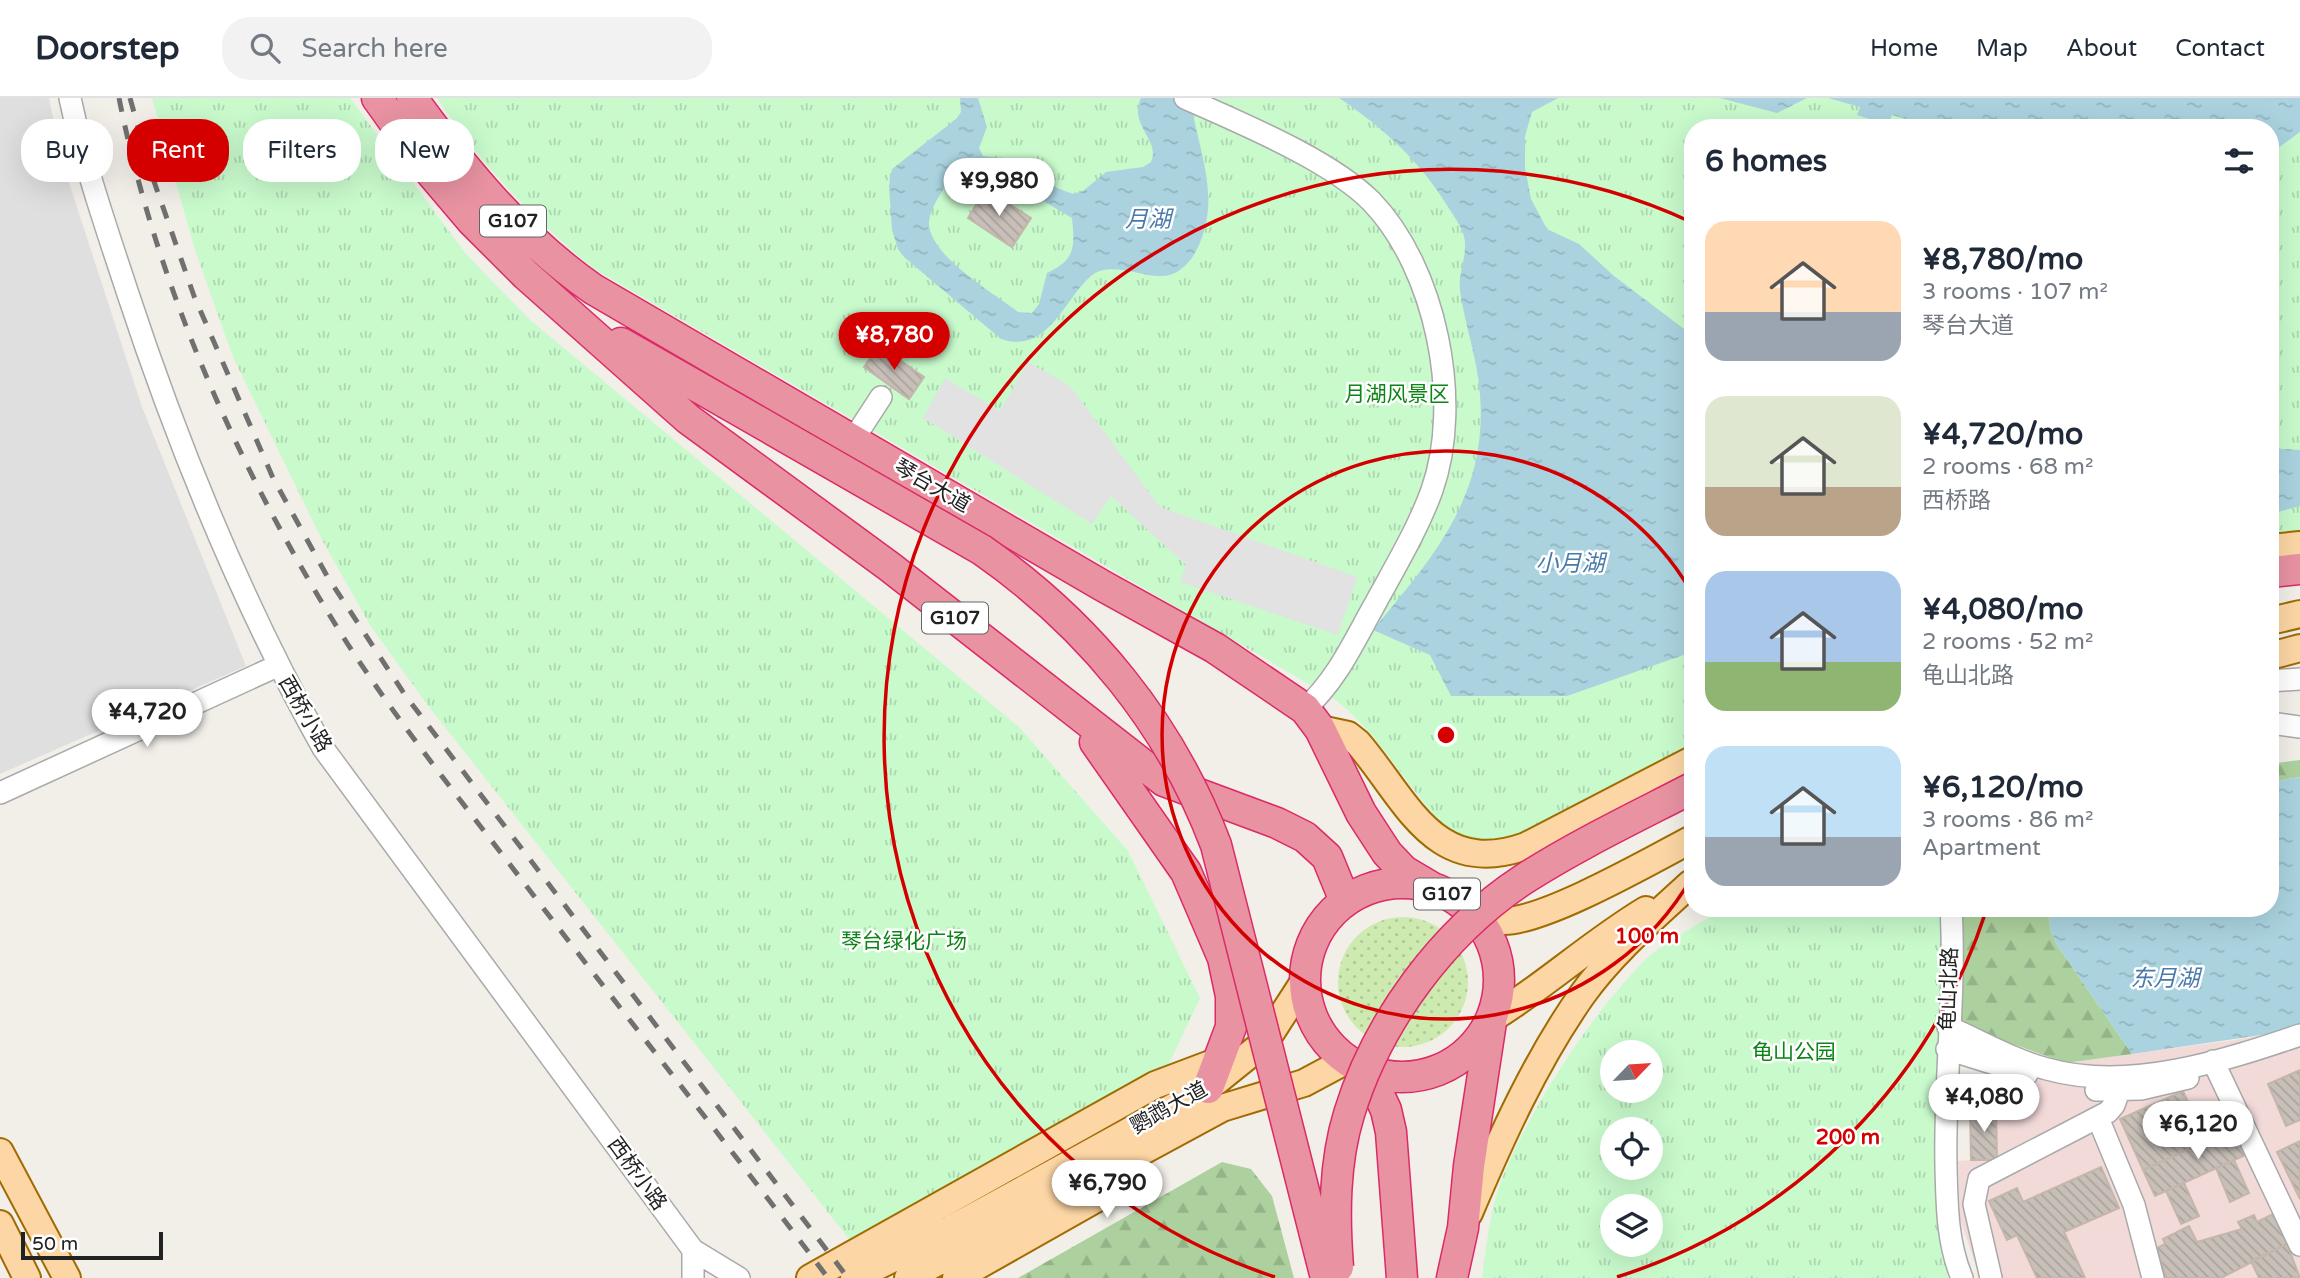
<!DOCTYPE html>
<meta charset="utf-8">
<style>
:root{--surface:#fff;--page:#f2f2f3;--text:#1f2937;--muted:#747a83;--line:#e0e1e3;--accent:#d40000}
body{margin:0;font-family:"Varela Round","Noto Sans SC",sans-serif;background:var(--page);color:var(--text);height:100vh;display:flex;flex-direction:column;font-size:26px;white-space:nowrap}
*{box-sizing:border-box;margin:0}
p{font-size:23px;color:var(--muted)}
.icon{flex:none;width:38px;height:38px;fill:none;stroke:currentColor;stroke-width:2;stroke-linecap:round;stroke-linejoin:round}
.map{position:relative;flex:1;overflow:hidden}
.details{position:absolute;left:1684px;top:21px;width:595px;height:798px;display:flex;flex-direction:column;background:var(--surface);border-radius:28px;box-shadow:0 7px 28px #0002}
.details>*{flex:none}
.hud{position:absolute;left:21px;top:21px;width:665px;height:63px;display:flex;gap:14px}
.needle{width:46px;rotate:65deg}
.tools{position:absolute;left:1600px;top:942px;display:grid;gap:14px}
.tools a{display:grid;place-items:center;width:63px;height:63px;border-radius:50%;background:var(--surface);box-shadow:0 7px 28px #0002;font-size:35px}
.scale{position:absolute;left:21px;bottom:18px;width:142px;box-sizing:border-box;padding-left:7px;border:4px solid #222;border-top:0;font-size:19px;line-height:24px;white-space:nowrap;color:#222;-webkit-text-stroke:5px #fff;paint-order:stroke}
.price{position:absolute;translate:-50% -60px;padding:0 16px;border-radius:24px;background:#fff;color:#222;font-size:23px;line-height:46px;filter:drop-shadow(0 2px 4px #0008)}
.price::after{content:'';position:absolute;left:50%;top:42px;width:21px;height:16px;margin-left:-10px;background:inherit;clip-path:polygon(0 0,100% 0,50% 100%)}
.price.on{background:var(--accent);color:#fff}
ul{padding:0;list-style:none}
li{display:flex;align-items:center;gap:21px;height:175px;padding:0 21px}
li span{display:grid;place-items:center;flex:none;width:196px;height:140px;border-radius:21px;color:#555}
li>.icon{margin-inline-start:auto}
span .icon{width:84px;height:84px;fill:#fffc;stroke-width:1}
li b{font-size:30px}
h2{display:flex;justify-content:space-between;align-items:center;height:84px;padding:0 21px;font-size:30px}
.pill{padding:0 24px;border-radius:28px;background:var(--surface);box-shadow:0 7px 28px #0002;font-size:24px;line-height:63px}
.pill.on{background:var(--accent);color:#fff}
header{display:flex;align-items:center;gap:42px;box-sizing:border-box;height:98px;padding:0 35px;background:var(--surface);border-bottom:2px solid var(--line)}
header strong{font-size:33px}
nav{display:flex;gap:38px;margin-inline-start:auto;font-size:24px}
.search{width:490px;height:63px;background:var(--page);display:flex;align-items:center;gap:18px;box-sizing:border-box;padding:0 24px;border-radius:28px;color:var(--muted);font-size:26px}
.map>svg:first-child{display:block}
.residential{fill:#e0dfdf}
.commercial{fill:#f2dad9}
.grass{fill:url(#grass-dots)}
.forest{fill:url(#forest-firs)}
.park{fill:url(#park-tufts);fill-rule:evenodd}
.parking{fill:#e2e2e2}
.water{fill:url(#water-ripples);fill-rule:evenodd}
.building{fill:url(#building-back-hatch);stroke:#c4b6ab;stroke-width:2}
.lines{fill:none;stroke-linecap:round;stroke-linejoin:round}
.minor-casing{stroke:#a9a9a9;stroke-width:24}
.major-casing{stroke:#a06b00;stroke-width:30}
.highway-casing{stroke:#dc2a67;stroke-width:33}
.minor{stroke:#fff;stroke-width:21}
.major{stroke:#fcd6a4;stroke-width:26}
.highway{stroke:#e892a2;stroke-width:30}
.rail{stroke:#707070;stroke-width:5;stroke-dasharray:14 14;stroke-linecap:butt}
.highway-bridge-casing{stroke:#dc2a67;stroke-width:33;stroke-linecap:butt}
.highway-bridge{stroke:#e892a2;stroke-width:30}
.ring{fill:none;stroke:#d40000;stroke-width:3.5}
.labels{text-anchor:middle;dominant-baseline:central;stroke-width:5;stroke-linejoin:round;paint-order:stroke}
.shield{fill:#fff;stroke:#646464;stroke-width:2}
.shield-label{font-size:19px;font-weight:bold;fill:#222}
.park-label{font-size:21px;fill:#0c8416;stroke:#fff}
.street-label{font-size:21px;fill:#222;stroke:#fff}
.water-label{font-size:23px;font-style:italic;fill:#4a7aab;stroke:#fff}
.centre{fill:#d40000;stroke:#fff;stroke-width:3.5}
.ring-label{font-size:21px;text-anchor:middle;font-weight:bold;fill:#d40000;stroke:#fff;stroke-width:5;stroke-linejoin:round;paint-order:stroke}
</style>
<header>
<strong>Doorstep</strong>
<div class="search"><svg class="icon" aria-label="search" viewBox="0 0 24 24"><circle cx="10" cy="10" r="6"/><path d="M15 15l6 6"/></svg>Search here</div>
<nav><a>Home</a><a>Map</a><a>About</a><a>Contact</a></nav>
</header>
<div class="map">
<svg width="2300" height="1180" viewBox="0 0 2300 1180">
<defs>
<pattern id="grass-dots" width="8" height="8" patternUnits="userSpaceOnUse" patternTransform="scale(1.75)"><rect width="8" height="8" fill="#cdebb0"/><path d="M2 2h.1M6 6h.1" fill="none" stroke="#b0c997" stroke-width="1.8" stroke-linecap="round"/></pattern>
<pattern id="forest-firs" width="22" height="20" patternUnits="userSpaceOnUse" patternTransform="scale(1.75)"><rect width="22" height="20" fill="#add19e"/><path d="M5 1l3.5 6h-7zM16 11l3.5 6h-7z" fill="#95b388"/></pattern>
<pattern id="park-tufts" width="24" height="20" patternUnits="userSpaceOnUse" patternTransform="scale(1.75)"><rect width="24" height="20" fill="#c8facc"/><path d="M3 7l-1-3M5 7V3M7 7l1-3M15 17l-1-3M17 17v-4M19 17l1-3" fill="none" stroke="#acd6af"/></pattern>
<pattern id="water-ripples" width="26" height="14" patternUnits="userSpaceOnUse" patternTransform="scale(1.75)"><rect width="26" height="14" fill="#aad3df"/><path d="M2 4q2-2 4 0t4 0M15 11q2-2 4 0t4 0" fill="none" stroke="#92b5bf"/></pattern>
<pattern id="building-back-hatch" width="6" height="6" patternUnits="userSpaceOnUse" patternTransform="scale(1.75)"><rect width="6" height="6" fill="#c7bfb8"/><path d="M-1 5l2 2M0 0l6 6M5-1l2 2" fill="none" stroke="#aba49e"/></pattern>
</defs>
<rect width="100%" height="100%" fill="#f2efe9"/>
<path class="residential" d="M0 0H49L61 60 142 309 246 568 0 676Z"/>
<path class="commercial" d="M2300 925V1180H1980L1960 1121 1958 1063 1971 1062 1970 1003H1975L1980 989 1995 978 2003 943 2066 965 2235 942 2275 935Z"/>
<path class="grass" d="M1338 884a65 65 0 1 1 130 0a65 65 0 1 1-130 0Z"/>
<path class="forest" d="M2300 662V679L2270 684V666Z
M1961 810H2049L2050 831 2057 847 2132 956 2066 965 1962 928Z
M1222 1064 1251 1071 1272 1098 1294 1180H1018Z"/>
<path class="park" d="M152 0H350L466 156 529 221 1019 629 1128 753 1200 900 1167 970 849 1141 429 609 370 527 321 440 233 259 195 152Z
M437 0H2300V437L2270 441V30H1692V654C1645 678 1527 751 1478 743 1459 740 1442 726 1430 712 1397 673 1374 631 1333 600L594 171C533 121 480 66 437 0Z
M1728 810H1944L1934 1032 1938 1128 1948 1180H1482C1487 1145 1490 1109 1504 1076 1535 1003 1588 921 1643 864 1663 844 1703 823 1728 810ZM1612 954H1650V992H1612ZM1612 1031H1650V1069H1612ZM1612 1108H1650V1146H1612Z"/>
<path class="parking" d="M1028 264 1070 288 1160 409 1357 479 1338 537 1180 484 1186 467 1111 398 1092 426 923 320 945 280 1000 313Z"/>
<path class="water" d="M960 0H978L987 29 979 50 983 58 1027 63 1057 90 1073 96 1083 93 1106 74 1143 69 1151 64C1161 42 1128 27 1141 0H1202L1195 11 1194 21C1199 45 1207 70 1208 95 1211 124 1196 180 1159 178 1139 178 1109 163 1091 178 1064 201 1048 257 1001 241L904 159 898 151 892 132 889 88 892 71 956 21 961 14ZM962 72 1021 80 1045 104 1072 120C1075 150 1075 162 1047 175L1039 206 1032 215 1018 214C995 196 926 156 929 123 931 108 944 91 951 78L954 74Z
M1339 0H1558L1532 14 1525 38V70L1531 101 1547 131 1579 146 1614 178 1692 237V554L1567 598H1451L1430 557 1373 532C1433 459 1488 398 1480 297 1478 262 1465 228 1460 193 1458 177 1466 161 1465 145 1465 134 1456 121 1450 112 1421 64 1385 31 1339 0Z
M1720 0H1807L1777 15Z
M1828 0H2300V34L2270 56V30H2078L2053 27 1937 30 1892 17 1888 27 1857 17 1860 9Z
M2270 350 2300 352V408L2270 416Z
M2300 679V925L2275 935 2132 956 2057 847 2050 831 2049 810H2270V684Z"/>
<path class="building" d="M986 91 1031 120 1012 149 968 120Z
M879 248 924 279 909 301 864 269Z
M2300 972V1022L2286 1028 2268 986Z
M2183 993 2206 1044 2143 1072 2120 1021Z
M1970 1010H1996L1997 1062H1971Z
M2240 1028 2252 1054 2155 1098 2143 1072Z
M2300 1043V1101L2277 1054Z
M2234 1062 2249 1095 2230 1104 2216 1070Z
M2101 1069 2119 1110 2064 1134 2085 1180H2037L2017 1137 2007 1142 1989 1103 2017 1090 2023 1104Z
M2184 1085 2199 1118 2181 1126 2166 1093Z
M2273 1116 2287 1146 2221 1180H2166L2157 1150 2165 1146 2163 1141 2189 1128 2197 1144 2242 1131 2238 1124 2254 1117 2257 1124Z
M2287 1146 2300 1180H2259L2251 1163Z"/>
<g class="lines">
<g class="minor-casing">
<path id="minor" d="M70 0C84 66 106 129 127 193 179 351 242 505 323 650L693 1152
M1185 0C1240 25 1329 61 1371 103 1436 170 1463 304 1432 392 1418 431 1395 469 1375 506 1353 545 1338 580 1305 611
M853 342 881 299
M2270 583 2300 581
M2270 625 2300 629
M0 695 277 568
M1951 810C1956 896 1944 983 1946 1069 1947 1107 1947 1144 1962 1180
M1948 929C1981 943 2013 962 2047 971 2129 994 2223 963 2300 937
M1947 951 2027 976
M2213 963 2300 1147
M2096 992 2141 991 2188 980
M2098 1020 2134 1107 2153 1180
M693 1180V1152L739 1180
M1991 1180 1974 1106 1979 1081 2108 1014 2114 1007 2119 993"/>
</g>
<g class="major-casing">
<path id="major" d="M2270 450 2300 447
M2270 523 2300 516
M2270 558 2300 550
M1320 631 1348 637 1358 645C1407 702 1434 781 1526 748L1692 662
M1472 814C1481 817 1493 823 1503 823 1544 824 1652 762 1692 741
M1491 921C1545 888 1591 845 1646 812
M0 1054 67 1180
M1469 1115C1501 1040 1535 964 1582 897 1612 855 1652 821 1690 786
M0 1126 27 1180
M810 1180 1155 987 1216 964
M854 1180 951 1131 1208 990 1265 944 1305 882
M908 1180 1222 1010 1304 985 1347 962
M956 1180 1124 1085"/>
</g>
<g class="highway-casing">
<path id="highway" d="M377 0 427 70 472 123 526 177 688 321 890 469 1164 683 1277 725 1305 739 1327 759 1345 803 1342 805
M412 0C464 72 520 140 593 191L1103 488 1215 550 1305 611 1320 631 1361 715 1387 755 1404 773 1431 789
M621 245 726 305
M2270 474 2300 471
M1095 644 1186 774 1223 860 1231 898V929L1208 990
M1305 882a97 97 0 1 1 194 0a97 97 0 1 1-194 0Z
M1368 973 1386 1012 1391 1034 1402 1180
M1452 1180 1463 1130 1469 1068 1491 924"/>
</g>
<use href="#minor" class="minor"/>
<use href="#major" class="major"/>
<use href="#highway" class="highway"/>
<path class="rail" d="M119 0C157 191 243 381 347 545 404 633 471 715 534 798 632 926 732 1052 828 1180
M130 0 150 72 194 198 273 380 327 478 405 597 848 1180"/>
<g class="highway-bridge-casing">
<path id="highway-bridge" d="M726 305 982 452C1088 526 1170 625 1216 747L1326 1180
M1338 1169C1334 1118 1334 1065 1349 1016 1377 924 1443 834 1524 781 1577 747 1636 719 1692 690"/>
</g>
<use href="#highway-bridge" class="highway-bridge"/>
</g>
<g class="ring">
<path d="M1692 779A284 284 0 1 1 1692 495"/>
<path d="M1986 813A568 568 0 0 1 1617 1179M1275 1179A568 568 0 1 1 1691 124"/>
</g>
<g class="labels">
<g class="shield">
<rect x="480" y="107.5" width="66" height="31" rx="5"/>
<rect x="922" y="504.5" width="66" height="31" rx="5"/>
<rect x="1414" y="780.5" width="66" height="31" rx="5"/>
</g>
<g class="shield-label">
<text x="513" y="123">G107</text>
<text x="955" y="520">G107</text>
<text x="1447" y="796">G107</text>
</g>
<g class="park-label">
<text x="1397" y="296">月湖风景区</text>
<text x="904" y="843">琴台绿化广场</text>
<text x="1794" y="954">龟山公园</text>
</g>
<g class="street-label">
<text transform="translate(932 388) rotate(30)">琴台大道</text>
<text transform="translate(305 616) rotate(60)">西桥小路</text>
<text transform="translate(1949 891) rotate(-88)">龟山北路</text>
<text transform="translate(1169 1010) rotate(-29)">鹦鹉大道</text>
<text transform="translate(637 1076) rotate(54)">西桥小路</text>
</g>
<g class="water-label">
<text x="1148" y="122">月湖</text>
<text x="1570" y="466">小月湖</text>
<text x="2165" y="881">东月湖</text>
</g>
</g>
<circle cx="1446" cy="637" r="10" class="centre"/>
<g class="ring-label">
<text x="1647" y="845">100 m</text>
<text x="1848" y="1046">200 m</text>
</g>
</svg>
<div class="tools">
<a><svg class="needle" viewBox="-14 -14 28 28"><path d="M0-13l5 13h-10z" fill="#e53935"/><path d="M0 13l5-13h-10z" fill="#747a83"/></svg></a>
<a><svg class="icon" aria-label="locate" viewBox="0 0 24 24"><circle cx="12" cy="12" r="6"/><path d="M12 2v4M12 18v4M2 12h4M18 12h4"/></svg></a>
<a><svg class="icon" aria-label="layers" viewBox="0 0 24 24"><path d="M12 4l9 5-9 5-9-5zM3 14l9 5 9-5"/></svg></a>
</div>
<div class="scale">50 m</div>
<b class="price" style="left:999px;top:120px">¥9,980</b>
<b class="price on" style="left:894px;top:274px">¥8,780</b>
<b class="price" style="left:147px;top:651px">¥4,720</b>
<b class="price" style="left:1984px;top:1036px">¥4,080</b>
<b class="price" style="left:2198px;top:1063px">¥6,120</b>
<b class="price" style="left:1107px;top:1122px">¥6,790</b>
<div class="hud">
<a class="pill">Buy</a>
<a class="pill on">Rent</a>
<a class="pill">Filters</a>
<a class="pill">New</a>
</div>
<section class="details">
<h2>6 homes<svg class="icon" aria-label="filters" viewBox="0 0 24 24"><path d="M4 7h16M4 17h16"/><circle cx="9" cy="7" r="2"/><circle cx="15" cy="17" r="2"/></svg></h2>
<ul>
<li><span style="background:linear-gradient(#ffd9b3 65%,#9aa5b1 0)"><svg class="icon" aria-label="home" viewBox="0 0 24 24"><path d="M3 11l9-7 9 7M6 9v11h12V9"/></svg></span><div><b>¥8,780/mo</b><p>3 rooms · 107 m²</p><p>琴台大道</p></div></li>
<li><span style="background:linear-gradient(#dfe7d0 65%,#b9a48a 0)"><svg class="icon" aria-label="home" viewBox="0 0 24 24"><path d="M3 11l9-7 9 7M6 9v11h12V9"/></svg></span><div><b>¥4,720/mo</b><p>2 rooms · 68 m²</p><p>西桥路</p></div></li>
<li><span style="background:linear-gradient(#a9c7e8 65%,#8fb573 0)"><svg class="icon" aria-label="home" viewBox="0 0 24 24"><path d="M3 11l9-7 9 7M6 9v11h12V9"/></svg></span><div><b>¥4,080/mo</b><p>2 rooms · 52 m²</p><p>龟山北路</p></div></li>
<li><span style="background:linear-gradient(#bfe0f5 65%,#9aa5b1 0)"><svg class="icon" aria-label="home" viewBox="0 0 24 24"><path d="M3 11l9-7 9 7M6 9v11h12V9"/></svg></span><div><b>¥6,120/mo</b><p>3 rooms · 86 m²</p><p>Apartment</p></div></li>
</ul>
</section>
</div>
